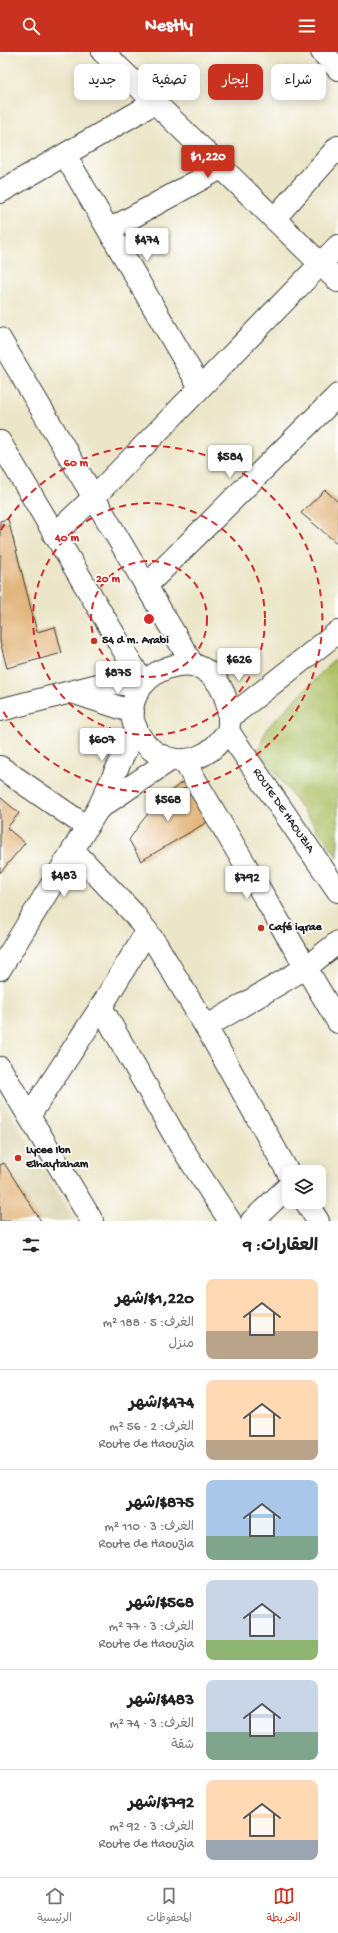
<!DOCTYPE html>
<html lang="ar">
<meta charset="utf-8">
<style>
:root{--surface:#fff;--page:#f2f2f2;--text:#222;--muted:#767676;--line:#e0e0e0;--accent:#c8321e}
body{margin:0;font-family:"Gochi Hand","Playpen Sans Arabic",sans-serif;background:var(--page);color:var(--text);direction:rtl;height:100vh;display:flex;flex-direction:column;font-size:15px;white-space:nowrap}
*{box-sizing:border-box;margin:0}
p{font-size:13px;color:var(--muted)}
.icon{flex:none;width:22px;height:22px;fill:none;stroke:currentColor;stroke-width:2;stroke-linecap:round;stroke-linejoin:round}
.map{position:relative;height:1169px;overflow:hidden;direction:ltr}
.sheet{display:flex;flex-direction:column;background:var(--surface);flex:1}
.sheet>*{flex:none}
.guide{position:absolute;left:12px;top:12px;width:314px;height:36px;direction:rtl;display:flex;gap:8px}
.controls{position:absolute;left:282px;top:1113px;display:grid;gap:8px}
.controls a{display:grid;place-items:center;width:44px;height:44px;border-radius:8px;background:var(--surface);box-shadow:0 2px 10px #0003;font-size:20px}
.price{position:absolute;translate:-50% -34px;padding:0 9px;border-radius:4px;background:#fff;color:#222;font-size:13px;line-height:26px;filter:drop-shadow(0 1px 2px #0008)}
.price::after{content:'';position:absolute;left:50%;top:24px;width:12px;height:9px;margin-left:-6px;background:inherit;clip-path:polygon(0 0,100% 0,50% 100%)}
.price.selected{background:var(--accent);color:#fff}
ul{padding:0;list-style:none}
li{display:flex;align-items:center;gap:12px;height:100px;padding:0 20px}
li+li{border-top:1px solid var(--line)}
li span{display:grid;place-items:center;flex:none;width:112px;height:80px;border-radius:8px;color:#555}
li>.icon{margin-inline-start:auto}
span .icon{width:48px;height:48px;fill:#fffc;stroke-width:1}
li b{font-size:17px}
h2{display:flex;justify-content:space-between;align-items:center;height:48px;padding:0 20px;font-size:17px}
.pill{padding:0 14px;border-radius:8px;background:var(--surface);box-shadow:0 2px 10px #0003;font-size:14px;line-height:36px}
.pill.selected{background:var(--accent);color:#fff}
header{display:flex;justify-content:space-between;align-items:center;height:52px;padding:0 20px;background:var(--accent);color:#fff;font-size:18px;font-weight:700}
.menu{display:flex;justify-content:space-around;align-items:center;height:56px;border-top:1px solid var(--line);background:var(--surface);font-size:11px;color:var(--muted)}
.menu a{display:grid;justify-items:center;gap:2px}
.menu .selected{color:var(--accent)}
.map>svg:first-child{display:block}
.built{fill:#ded8b7}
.green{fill:#acbe61;stroke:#646d3e}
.building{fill:#e2b57b}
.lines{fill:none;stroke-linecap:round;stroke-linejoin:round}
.minor-casing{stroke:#3b3a36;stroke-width:24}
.minor{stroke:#fff;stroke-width:22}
.ring{fill:none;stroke:#d62828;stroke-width:2;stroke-dasharray:7 5}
.poi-dot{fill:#c8321e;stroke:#fff;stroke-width:1.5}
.labels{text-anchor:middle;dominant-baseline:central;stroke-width:3.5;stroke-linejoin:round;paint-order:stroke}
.poi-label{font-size:12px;font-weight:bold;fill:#1c1c1c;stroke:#fff;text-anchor:start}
.street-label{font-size:12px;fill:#1c1c1c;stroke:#fff}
.centre{fill:#d62828;stroke:#fff;stroke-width:2}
.ring-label{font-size:12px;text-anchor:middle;font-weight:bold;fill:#d62828;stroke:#fff;stroke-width:3.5;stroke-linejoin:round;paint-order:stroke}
</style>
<header><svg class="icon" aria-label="menu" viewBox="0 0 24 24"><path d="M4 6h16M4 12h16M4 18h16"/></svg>Nestly<svg class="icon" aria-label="search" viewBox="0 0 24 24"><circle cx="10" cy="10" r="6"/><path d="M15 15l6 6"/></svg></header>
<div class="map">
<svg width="338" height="1169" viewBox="0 0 338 1169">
<rect width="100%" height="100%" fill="#fff"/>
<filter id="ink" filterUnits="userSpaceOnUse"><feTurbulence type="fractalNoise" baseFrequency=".025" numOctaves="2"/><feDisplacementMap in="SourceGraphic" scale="8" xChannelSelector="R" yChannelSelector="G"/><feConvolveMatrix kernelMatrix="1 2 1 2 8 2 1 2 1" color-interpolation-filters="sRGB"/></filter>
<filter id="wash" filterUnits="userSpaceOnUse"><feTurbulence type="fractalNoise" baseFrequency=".012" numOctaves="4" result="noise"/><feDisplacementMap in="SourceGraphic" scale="16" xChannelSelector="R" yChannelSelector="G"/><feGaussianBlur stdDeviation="0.9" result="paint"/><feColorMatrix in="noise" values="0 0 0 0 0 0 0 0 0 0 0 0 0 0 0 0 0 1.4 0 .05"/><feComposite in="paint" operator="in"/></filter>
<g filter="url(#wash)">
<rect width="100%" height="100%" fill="#ebe6c8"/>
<path class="built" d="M0 1043 74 1169H0Z"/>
<path class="green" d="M335 607 338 611V805L258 698 267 676Z"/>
<g id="blocks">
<path class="building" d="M325 438 338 450V492L301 461Z
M8 467 37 580 55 575 62 601 7 616 0 589V469Z
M185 728 209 769 141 809 129 788 139 773 158 749Z
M0 745 19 761 7 776 25 791 0 821Z
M4 1111 41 1169H0V1113Z"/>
</g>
</g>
<g filter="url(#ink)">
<use href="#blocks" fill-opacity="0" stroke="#3b3a36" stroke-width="1"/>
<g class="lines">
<g class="minor-casing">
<g id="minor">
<path d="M103 0 338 229"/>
<path d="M322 0 338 17"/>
<path d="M65 103 200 335"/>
<path d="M0 140 154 51"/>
<path d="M274 167 338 95"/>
<path d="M109 178 221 116"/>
<path d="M0 287 193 613"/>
<path d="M0 390 143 631"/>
<path d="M54 483 93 446 338 194"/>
<path d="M146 534 338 343"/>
<path d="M178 613C182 613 188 612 193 613 217 619 229 645 229 667 229 671 229 676 228 679 226 683 222 686 220 689 195 719 152 713 136 677 122 646 149 618 178 613Z"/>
<path d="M72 640 133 660"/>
<path d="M0 658 102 632 116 631 140 635"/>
<path d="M229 666 338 580"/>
<path id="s1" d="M228 679 338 839"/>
<path d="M184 709 338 970"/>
<path d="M0 715 87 775"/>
<path d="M98 757 170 708"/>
<path d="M74 799 134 862 156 892 206 975 289 1122"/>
<path d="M0 917 98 757 136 676"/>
<path d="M101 955 180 1093 230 1169"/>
<path d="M206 975 307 915 338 890"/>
<path d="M0 1016 92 1169"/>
<path d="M29 1064 101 955 147 879"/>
<path d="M306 1150 318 1169"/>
<path d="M252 1169 289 1134"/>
</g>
</g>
<use href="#minor" class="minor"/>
</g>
</g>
<g class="ring">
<circle cx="149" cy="567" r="58"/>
<circle cx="149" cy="567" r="116"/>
<path d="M1 478A173 173 0 1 1 1 656"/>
</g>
<g class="poi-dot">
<circle cx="94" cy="589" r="4"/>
<circle cx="261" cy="876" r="4"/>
<circle cx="18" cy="1106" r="4"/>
</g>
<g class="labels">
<g class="poi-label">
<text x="102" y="589">54 d m. Arabi</text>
<text x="269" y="876">Café iqrae</text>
<text x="26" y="1099">Lycee Ibn<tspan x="26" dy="14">Elhaytaham</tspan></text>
</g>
<g class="street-label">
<text stroke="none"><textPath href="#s1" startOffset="97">ROUTE DE HAOUZIA</textPath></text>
</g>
</g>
<circle cx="149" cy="567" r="6" class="centre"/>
<g class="ring-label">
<text x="76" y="414">60 m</text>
<text x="67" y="489">40 m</text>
<text x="108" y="530">20 m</text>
</g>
</svg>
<div class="controls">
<a><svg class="icon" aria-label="layers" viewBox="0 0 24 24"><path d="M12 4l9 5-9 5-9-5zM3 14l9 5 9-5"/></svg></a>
</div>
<b class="price selected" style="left:208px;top:127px">$1,220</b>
<b class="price" style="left:147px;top:210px">$474</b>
<b class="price" style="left:230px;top:427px">$584</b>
<b class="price" style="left:239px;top:630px">$626</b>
<b class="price" style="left:118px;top:643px">$875</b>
<b class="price" style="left:102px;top:710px">$607</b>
<b class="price" style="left:168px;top:770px">$568</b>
<b class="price" style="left:64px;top:846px">$483</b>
<b class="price" style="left:247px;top:848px">$792</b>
<div class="guide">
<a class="pill">شراء</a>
<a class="pill selected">إيجار</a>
<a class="pill">تصفية</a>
<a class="pill">جديد</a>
</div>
</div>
<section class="sheet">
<h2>العقارات: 9<svg class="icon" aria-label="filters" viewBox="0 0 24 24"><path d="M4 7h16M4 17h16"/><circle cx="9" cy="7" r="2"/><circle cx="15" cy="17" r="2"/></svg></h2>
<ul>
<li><span style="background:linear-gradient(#ffd9b3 65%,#b9a48a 0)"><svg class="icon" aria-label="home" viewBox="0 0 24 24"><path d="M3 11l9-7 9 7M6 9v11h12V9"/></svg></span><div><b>$1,220/شهر</b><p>الغرف: 5 · 188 m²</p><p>منزل</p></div></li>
<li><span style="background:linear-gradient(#ffd9b3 75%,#b9a48a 0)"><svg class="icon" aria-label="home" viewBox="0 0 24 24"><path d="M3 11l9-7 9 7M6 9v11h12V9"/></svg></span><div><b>$474/شهر</b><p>الغرف: 2 · 56 m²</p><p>Route de Haouzia</p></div></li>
<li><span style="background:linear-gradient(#a9c7e8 70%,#7fa58c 0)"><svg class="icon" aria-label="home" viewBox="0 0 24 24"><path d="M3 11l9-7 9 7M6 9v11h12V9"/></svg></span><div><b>$875/شهر</b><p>الغرف: 3 · 110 m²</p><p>Route de Haouzia</p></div></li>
<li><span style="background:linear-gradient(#c9d6e8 75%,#8fb573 0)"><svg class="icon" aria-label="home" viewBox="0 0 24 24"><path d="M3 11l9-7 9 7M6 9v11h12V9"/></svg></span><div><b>$568/شهر</b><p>الغرف: 3 · 77 m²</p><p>Route de Haouzia</p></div></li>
<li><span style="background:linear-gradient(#c9d6e8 65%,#7fa58c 0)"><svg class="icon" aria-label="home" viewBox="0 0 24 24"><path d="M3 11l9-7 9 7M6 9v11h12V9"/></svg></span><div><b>$483/شهر</b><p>الغرف: 3 · 74 m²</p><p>شقة</p></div></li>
<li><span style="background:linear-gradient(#ffd9b3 75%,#9aa5b1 0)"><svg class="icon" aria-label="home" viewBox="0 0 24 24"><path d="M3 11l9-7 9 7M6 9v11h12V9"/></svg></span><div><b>$792/شهر</b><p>الغرف: 3 · 92 m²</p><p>Route de Haouzia</p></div></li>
</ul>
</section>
<nav class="menu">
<a class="selected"><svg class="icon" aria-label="map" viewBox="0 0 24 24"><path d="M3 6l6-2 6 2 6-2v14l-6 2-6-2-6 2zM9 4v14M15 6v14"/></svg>الخريطة</a>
<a><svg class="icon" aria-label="saved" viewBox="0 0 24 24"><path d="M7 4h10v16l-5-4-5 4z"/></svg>المحفوظات</a>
<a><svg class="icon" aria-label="home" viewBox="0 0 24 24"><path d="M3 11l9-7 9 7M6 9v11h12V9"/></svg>الرئيسية</a>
</nav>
